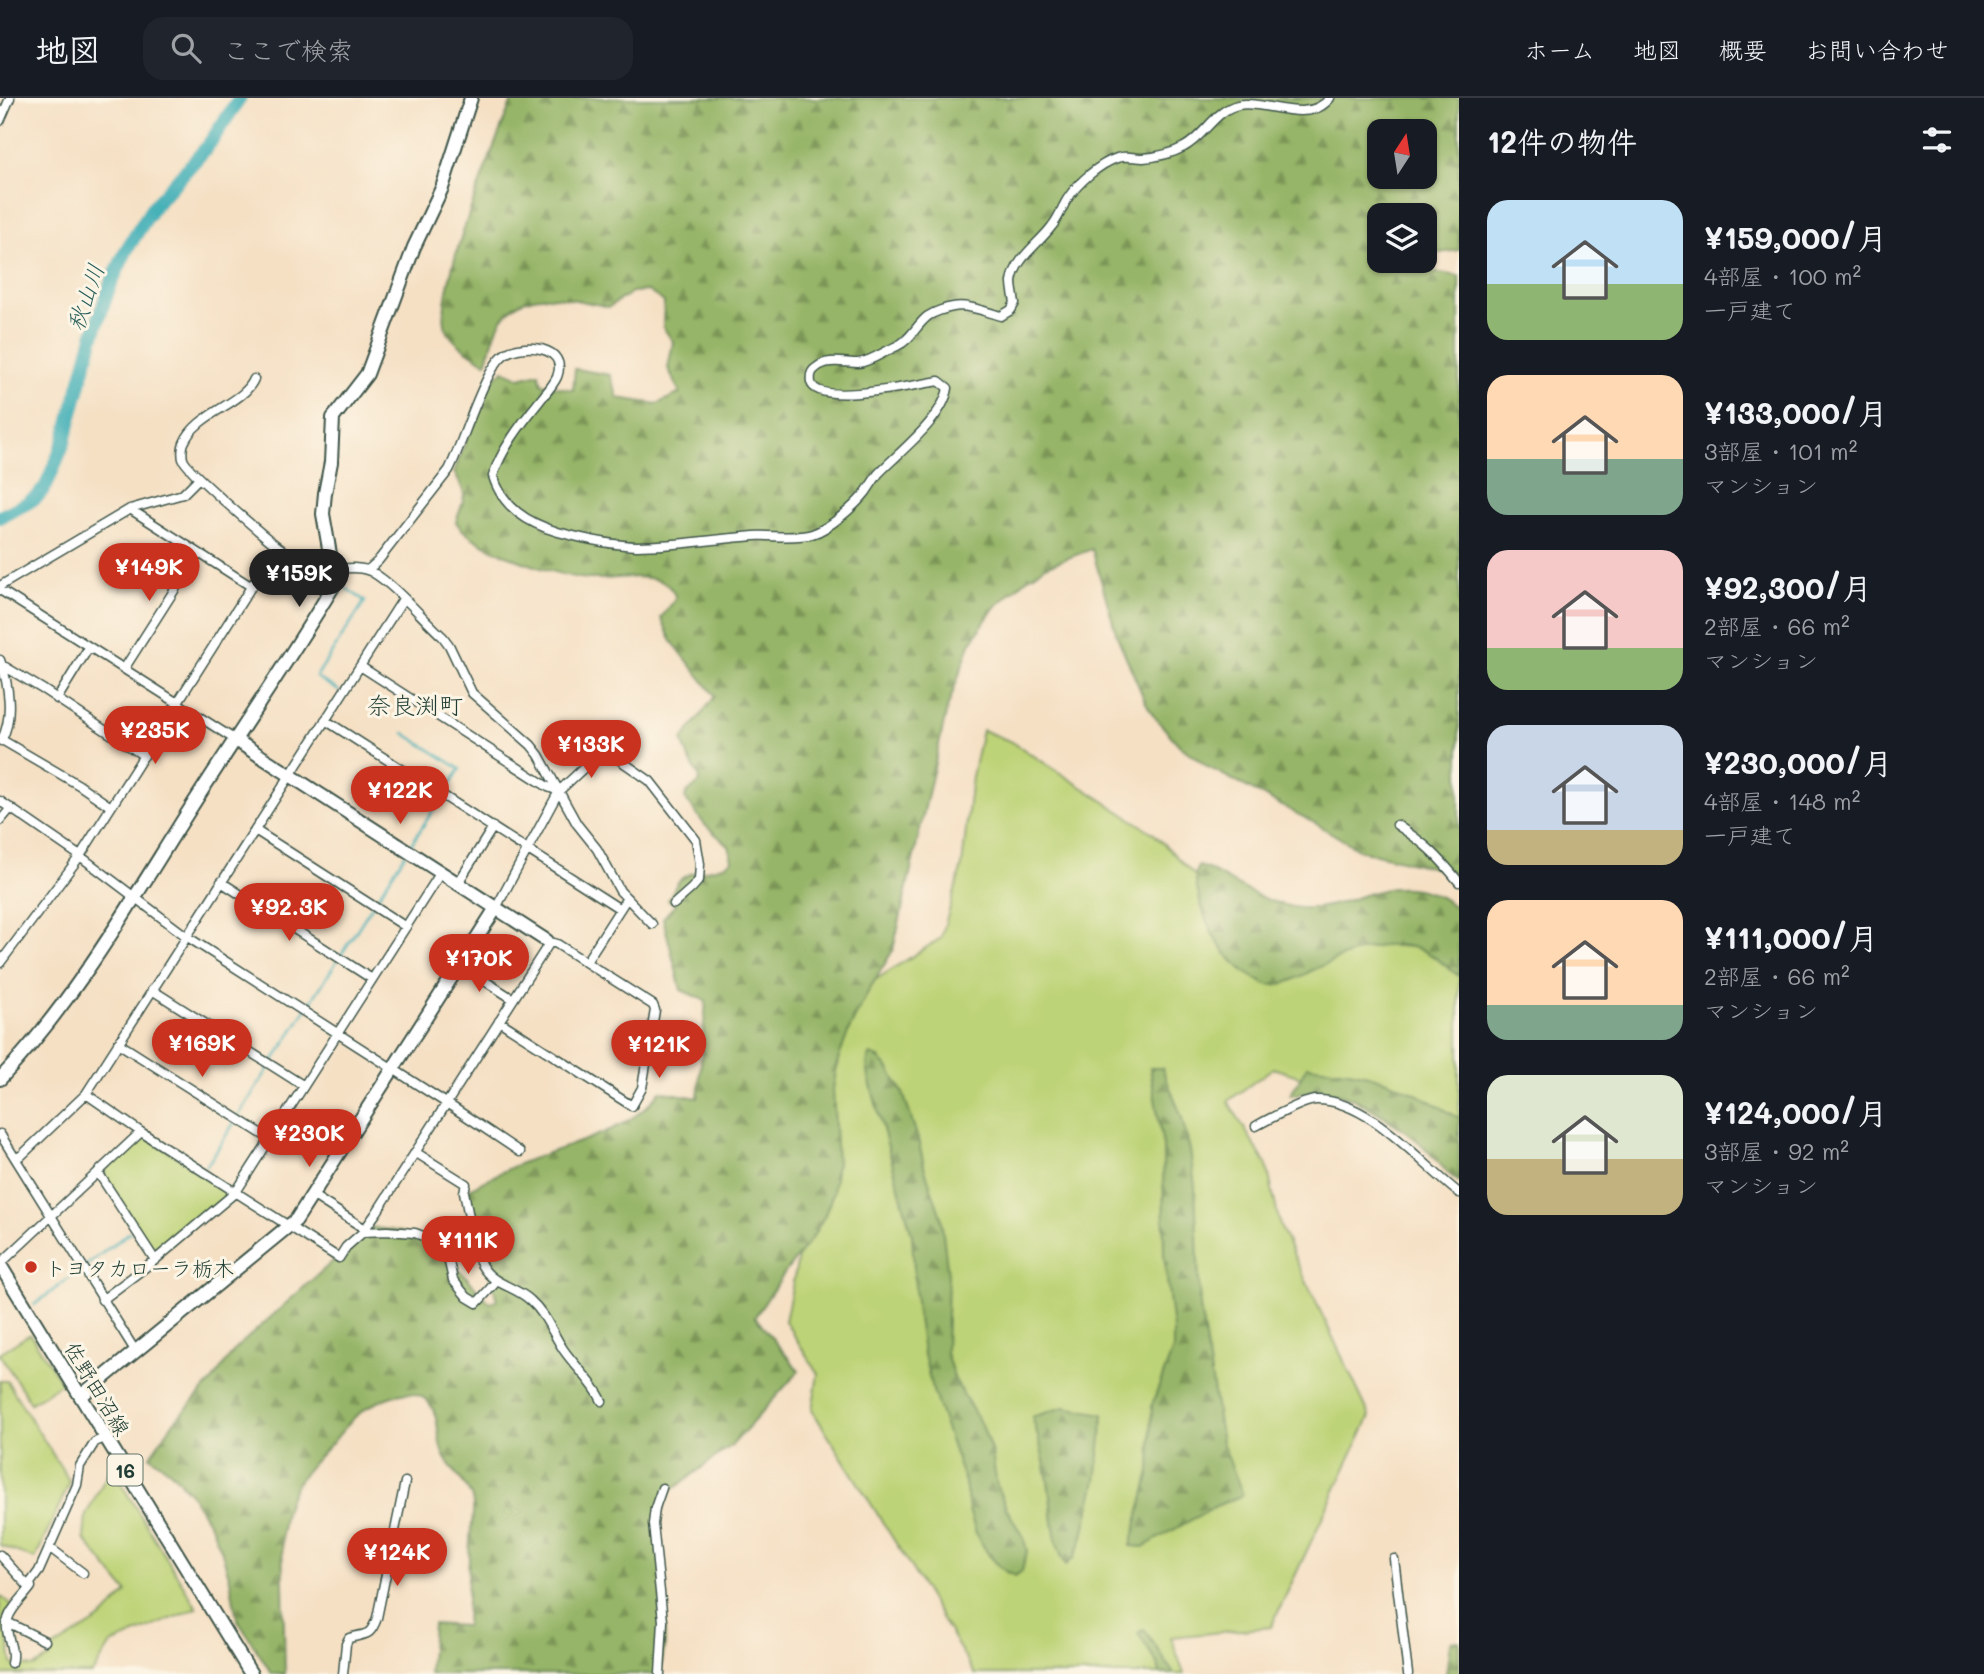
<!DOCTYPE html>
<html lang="ja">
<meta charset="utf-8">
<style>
:root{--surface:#171b24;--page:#20242c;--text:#f1f3f6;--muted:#9ea1a6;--line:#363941;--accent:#c8321e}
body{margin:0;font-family:Mali,"Klee One",sans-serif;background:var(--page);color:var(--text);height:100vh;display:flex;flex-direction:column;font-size:26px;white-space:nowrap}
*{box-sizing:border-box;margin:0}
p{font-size:23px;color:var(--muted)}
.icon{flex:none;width:38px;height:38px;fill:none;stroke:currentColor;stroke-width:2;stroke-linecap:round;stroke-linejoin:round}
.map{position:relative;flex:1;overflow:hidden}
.side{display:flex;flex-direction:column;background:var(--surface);width:525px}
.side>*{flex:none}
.needle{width:46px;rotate:12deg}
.controls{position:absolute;left:1367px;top:21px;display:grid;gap:14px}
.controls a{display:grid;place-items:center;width:70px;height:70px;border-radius:14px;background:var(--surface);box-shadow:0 2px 5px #0004;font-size:35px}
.price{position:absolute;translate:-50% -60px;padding:0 16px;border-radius:24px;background:var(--accent);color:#fff;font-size:23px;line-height:46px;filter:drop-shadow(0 2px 4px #0008)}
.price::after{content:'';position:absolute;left:50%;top:42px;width:21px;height:16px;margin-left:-10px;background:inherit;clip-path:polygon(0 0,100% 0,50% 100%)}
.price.current{background:#222;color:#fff}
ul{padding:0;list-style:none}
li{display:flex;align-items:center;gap:21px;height:175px;padding:0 28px}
li span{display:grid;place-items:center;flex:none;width:196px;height:140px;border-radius:21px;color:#555}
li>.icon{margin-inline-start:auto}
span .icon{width:84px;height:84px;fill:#fffc;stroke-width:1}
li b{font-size:30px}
h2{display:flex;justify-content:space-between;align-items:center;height:84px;padding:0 28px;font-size:30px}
header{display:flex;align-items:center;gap:42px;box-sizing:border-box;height:98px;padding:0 35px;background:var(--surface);border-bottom:2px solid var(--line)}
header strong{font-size:33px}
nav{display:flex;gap:38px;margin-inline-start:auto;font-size:24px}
.search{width:490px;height:63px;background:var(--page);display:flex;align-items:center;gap:18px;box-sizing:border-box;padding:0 24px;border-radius:21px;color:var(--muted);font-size:26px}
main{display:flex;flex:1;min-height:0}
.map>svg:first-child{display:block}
.green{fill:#bdd377;stroke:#6e8856;stroke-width:2}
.forest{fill:url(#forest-firs);stroke:#5a794e;stroke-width:2;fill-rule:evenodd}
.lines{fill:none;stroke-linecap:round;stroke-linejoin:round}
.stream{stroke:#3cadb6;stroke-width:2.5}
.river{stroke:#3cadb6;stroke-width:14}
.street-casing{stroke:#3f554a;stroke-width:11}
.secondary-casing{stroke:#3f554a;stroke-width:16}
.primary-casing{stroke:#3f554a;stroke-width:16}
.street{stroke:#fff;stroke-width:8}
.secondary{stroke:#fff;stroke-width:12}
.primary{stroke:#fff;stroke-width:12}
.poi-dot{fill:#c8321e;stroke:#fcf5e5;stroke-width:2.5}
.labels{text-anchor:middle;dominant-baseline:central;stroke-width:6;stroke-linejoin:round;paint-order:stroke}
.shield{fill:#fcf5e5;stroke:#617469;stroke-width:2}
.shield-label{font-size:19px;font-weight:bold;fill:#1f3d34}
.poi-label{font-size:21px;fill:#1f3d34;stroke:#fcf5e5;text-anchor:start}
.street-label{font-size:21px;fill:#1f3d34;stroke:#fcf5e5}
.water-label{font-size:23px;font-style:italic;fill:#285f5b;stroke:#fcf5e5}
.quarter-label{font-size:24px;fill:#1f3d34;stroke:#fcf5e5}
</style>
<header>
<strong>地図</strong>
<div class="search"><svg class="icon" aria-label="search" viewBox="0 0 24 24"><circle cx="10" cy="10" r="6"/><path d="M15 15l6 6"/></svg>ここで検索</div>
<nav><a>ホーム</a><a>地図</a><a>概要</a><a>お問い合わせ</a></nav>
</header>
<main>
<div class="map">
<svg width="1459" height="1576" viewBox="0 0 1459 1576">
<defs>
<pattern id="forest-firs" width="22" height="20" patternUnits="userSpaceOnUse" patternTransform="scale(1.75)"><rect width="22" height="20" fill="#96b568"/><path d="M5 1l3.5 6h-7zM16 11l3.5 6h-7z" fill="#7a9456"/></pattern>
</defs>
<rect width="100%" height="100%" fill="#fcf5e5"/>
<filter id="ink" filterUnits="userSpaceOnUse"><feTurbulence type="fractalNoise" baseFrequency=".0143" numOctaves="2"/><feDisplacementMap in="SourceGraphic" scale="14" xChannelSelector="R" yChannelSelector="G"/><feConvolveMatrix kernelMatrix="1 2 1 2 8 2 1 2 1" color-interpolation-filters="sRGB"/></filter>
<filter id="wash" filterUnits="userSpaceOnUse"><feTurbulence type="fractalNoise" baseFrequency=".00686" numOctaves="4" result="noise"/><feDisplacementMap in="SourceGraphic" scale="28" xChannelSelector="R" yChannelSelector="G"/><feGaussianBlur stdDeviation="1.57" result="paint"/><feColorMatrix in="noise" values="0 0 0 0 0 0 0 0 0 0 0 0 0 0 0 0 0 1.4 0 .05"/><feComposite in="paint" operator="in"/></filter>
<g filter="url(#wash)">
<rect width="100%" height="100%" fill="#f5e0c4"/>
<path class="green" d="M982 632 1012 644 1153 735 1256 839 1459 852V1065L1333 989 1273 970 1228 1003 1267 1068 1280 1128 1370 1318 1271 1529 1171 1539 1184 1576H975L909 1466 812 1312 818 1276 785 1223 817 1069 809 924 941 840 962 768 972 678Z
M145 1038 227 1091 226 1099 158 1155 152 1154 104 1078 106 1071 138 1039Z
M30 1236 62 1285 31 1305 0 1257V1255Z
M0 1283H7L70 1384 35 1461 0 1447Z
M111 1369 197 1510 111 1546 92 1576H0V1498L12 1507 5 1518 12 1566 33 1569 49 1560 55 1549 103 1519 127 1494 84 1441 86 1417Z"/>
<path class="forest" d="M513 0H1459V152L1433 156 1425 159 1424 117H1379V163H1422V168L1433 174 1459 178V776L1360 752 1313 724 1208 669 1180 648 1155 620 1145 603 1117 538 1092 451 1046 468 1028 480 994 510 970 546 947 611 893 852 869 892 849 932 838 962 833 991 837 1065 833 1095 825 1117 812 1140 783 1177 755 1219 799 1273 733 1346 671 1393 665 1403 660 1421 665 1545 660 1576H429L433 1526 466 1528C467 1500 468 1471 470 1443 470 1430 476 1413 472 1401 468 1385 450 1372 443 1356 436 1339 441 1314 425 1301 406 1286 372 1305 356 1318 346 1327 338 1339 328 1349 315 1363 303 1374 294 1390 286 1404 283 1420 282 1436L285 1576H272L237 1521 230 1482 221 1451 212 1430 191 1396 171 1374 150 1358 174 1324 213 1282 233 1254 243 1244 371 1129C381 1131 393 1132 404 1135 441 1146 464 1177 489 1204L497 1202 466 1093C486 1082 507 1070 529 1062 571 1045 634 1033 660 993L698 1000 706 903 681 892 663 820 676 806 668 802C672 796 675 787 680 782 694 769 718 775 732 762L729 748 705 727 685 700 686 696 699 685 700 680 689 661 682 642 715 598 671 542 661 520 676 500C673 492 668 485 658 482 636 476 611 482 588 481 558 479 472 450 456 424 465 395 469 402 454 374L489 285 504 272 520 280 539 275 542 286 573 292 575 271 610 277 618 300 657 306 680 295 668 270 673 244 663 229 664 204 648 193 632 194 609 209C574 202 527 185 503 220 495 230 491 252 486 265 473 256 452 246 446 230 433 194 497 41 513 0ZM1379 33H1424V79H1379Z
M1198 768 1206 770C1236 786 1265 806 1300 810 1349 814 1380 776 1431 795 1441 798 1450 806 1459 811V878C1448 870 1437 859 1424 853 1387 837 1344 857 1311 873 1299 879 1284 888 1270 887 1263 886 1257 882 1251 878 1221 858 1205 828 1198 794 1196 784 1194 776 1198 768Z
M870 957 879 960 889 971 903 995 918 1041 925 1072 941 1119 948 1177 946 1255 955 1282 983 1330 992 1355 997 1389 1007 1411 1024 1441 1027 1453 1022 1473 1015 1478 1006 1474 991 1460 977 1438 969 1412 965 1385 931 1287 922 1248 916 1206 912 1137 869 980 867 965Z
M1307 968C1333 971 1360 973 1384 982 1410 991 1435 1006 1459 1020V1084C1444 1074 1434 1058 1421 1046 1392 1021 1357 994 1317 993 1308 993 1299 996 1290 997Z
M1150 970H1162L1181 1017 1190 1052 1195 1088 1200 1209 1222 1344 1243 1397 1216 1408 1143 1449 1131 1448 1150 1374 1152 1307 1173 1251V1231L1164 1157 1163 1048Z
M1064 1309 1103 1316 1102 1333 1096 1382 1082 1442 1074 1460 1066 1467C1051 1441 1053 1412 1048 1383 1044 1361 1039 1340 1032 1319Z
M1144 1531 1174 1576H1160L1158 1567 1138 1535Z
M1459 1543V1576H1446L1450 1544Z"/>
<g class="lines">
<path class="stream" d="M339 593 316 579 365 503 344 489
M404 635 460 671 445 695
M408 751 441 700
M341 857 405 756
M206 1069 337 863
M34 1207 130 1134"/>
<path class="river" d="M0 419 27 405 38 398 46 388 64 344 93 238 109 190 127 151 153 109 207 49 240 0"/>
</g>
</g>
<g filter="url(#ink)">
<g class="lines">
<g class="street-casing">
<path id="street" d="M0 23 10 0
M254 281C244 306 196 315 184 345 182 349 182 357 183 361 186 372 263 437 277 448 287 456 302 466 314 470 332 475 355 465 372 474 396 488 422 520 443 539L449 547 472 595 531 647 539 657 577 726 597 751 620 793 652 826
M130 411 252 489
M368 472 378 463 449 372C463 345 484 271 505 256 523 244 569 248 557 279 553 288 544 297 538 305 521 326 501 352 493 378 503 410 528 425 558 434 584 441 610 447 637 448 676 448 715 441 754 438 771 437 796 441 812 436 829 431 855 408 866 394 870 388 874 382 878 376 899 354 943 321 948 290L939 283C920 286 816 309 811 284 810 278 811 273 816 270 827 260 844 265 858 265 870 264 885 253 897 248 911 242 916 227 928 218 934 214 946 210 953 209 968 206 986 214 1001 218L1011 212 1015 205C1014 199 1012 190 1012 184 1015 160 1039 146 1052 128 1059 120 1062 109 1068 100 1078 85 1099 66 1117 60 1125 57 1135 60 1143 60 1156 59 1173 55 1184 49 1204 39 1215 12 1238 7 1264 1 1308 28 1330 0
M0 488 130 411 183 396 199 380
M0 492 234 641
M0 562C9 586 14 620 1 643
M2 567 44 592 144 658
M360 568 548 689 559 693
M124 571 198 455
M57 601 89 549
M325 622 620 811
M2 642 79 687 111 709
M0 703 80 758 186 838 454 1010 520 1054
M0 723 11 710
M1397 727C1426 746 1438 758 1459 784
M255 732 406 829
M221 784 372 881
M458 785 493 729
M496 810 559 693 604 651 650 683 696 742 700 766 699 782 692 790 674 806
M586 864 627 800
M0 865 80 758 277 448
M460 867 513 901
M152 892 304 988
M499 923 632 1008 642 990 655 912 653 907 557 846 547 843
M118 945 270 1041
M86 996 141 1034 339 1160 346 1149 362 1135 377 1114 550 844
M1256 1028C1267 1022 1305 1002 1316 1002 1369 1001 1420 1065 1459 1095
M0 1036 136 1254
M415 1054 466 1086 464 1094C468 1111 474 1155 482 1168 493 1187 515 1188 530 1202 546 1216 552 1234 563 1251 575 1269 593 1283 602 1303
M16 1060 22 1057 86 996 403 501
M97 1075 101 1079 155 1162
M312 1097 365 1131
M363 1134 387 1133 415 1135 428 1140 447 1155 453 1182 467 1199 477 1205 497 1183
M441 1151 474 1138
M0 1166 141 1034
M102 1202 155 1162 236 1094 441 774
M49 1449 83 1475
M0 1457 28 1488 39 1473 77 1387 80 1368 95 1344 105 1340
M1394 1461 1408 1576
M7 1524 45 1543
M11 1565C16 1550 3 1536 8 1521 11 1510 24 1499 31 1489L30 1485
M343 1576 346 1546 349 1540C367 1535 370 1539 377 1520L405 1384
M660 1576 663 1523 653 1426 655 1410 662 1390"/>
</g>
<g class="secondary-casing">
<path id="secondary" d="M234 641 547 843
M0 981C76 901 131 804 190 711 237 637 288 564 334 487V479L323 416 325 395 331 364 333 320 367 276 414 149 442 90 471 0
M81 1298 296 1122 496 810"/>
</g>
<g class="primary-casing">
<path id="primary" d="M0 1167 251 1576"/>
</g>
<use href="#street" class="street"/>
<use href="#secondary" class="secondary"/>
<use href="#primary" class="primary"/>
</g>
</g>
<circle class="poi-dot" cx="31" cy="1169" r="7"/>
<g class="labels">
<rect class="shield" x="107.5" y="1356.5" width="35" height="31" rx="5"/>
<g class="shield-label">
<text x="125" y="1372">16</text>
</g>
<g class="poi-label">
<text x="45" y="1169">トヨタカローラ栃木</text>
</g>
<g class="street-label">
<text transform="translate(98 1290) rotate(59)">佐野田沼線</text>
</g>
<g class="water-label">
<text transform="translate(85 199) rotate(-71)">秋山川</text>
</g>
<g class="quarter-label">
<text x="415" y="606">奈良渕町</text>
</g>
</g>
</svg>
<div class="controls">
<a><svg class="needle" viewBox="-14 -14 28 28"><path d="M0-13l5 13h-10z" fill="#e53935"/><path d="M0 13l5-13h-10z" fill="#9ea1a6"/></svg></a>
<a><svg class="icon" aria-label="layers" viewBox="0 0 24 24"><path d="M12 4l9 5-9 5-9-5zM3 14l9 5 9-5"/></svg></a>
</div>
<b class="price" style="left:149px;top:505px">¥149K</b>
<b class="price current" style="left:299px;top:511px">¥159K</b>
<b class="price" style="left:155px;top:668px">¥235K</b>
<b class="price" style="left:591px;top:682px">¥133K</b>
<b class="price" style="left:400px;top:728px">¥122K</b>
<b class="price" style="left:289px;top:845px">¥92.3K</b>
<b class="price" style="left:479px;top:896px">¥170K</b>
<b class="price" style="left:202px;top:981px">¥169K</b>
<b class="price" style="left:659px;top:982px">¥121K</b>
<b class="price" style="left:309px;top:1071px">¥230K</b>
<b class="price" style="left:468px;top:1178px">¥111K</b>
<b class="price" style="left:397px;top:1490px">¥124K</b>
</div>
<section class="side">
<h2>12件の物件<svg class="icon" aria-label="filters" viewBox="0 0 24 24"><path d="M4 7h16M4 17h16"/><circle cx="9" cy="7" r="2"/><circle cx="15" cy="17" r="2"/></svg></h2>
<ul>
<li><span style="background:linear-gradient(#bfe0f5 60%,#8fb573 0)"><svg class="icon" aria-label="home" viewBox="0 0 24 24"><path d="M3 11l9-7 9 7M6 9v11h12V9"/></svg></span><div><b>¥159,000/月</b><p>4部屋 · 100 m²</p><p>一戸建て</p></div></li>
<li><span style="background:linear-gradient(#ffd9b3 60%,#7fa58c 0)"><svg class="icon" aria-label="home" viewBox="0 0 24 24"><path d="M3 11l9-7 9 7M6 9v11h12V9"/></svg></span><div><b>¥133,000/月</b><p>3部屋 · 101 m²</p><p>マンション</p></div></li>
<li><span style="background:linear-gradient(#f6c9c9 70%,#8fb573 0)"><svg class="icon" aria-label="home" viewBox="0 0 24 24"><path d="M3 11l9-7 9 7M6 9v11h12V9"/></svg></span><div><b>¥92,300/月</b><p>2部屋 · 66 m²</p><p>マンション</p></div></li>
<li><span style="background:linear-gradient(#c9d6e8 75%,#c2b280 0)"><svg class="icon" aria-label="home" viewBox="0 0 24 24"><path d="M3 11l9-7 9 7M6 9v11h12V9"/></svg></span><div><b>¥230,000/月</b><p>4部屋 · 148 m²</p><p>一戸建て</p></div></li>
<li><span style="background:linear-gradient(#ffd9b3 75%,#7fa58c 0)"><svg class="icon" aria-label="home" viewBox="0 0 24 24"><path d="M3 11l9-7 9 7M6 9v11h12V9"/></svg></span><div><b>¥111,000/月</b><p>2部屋 · 66 m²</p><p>マンション</p></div></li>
<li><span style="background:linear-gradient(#dfe7d0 60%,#c2b280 0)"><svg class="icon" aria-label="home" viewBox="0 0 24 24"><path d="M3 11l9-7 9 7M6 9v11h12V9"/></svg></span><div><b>¥124,000/月</b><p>3部屋 · 92 m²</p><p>マンション</p></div></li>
</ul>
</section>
</main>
